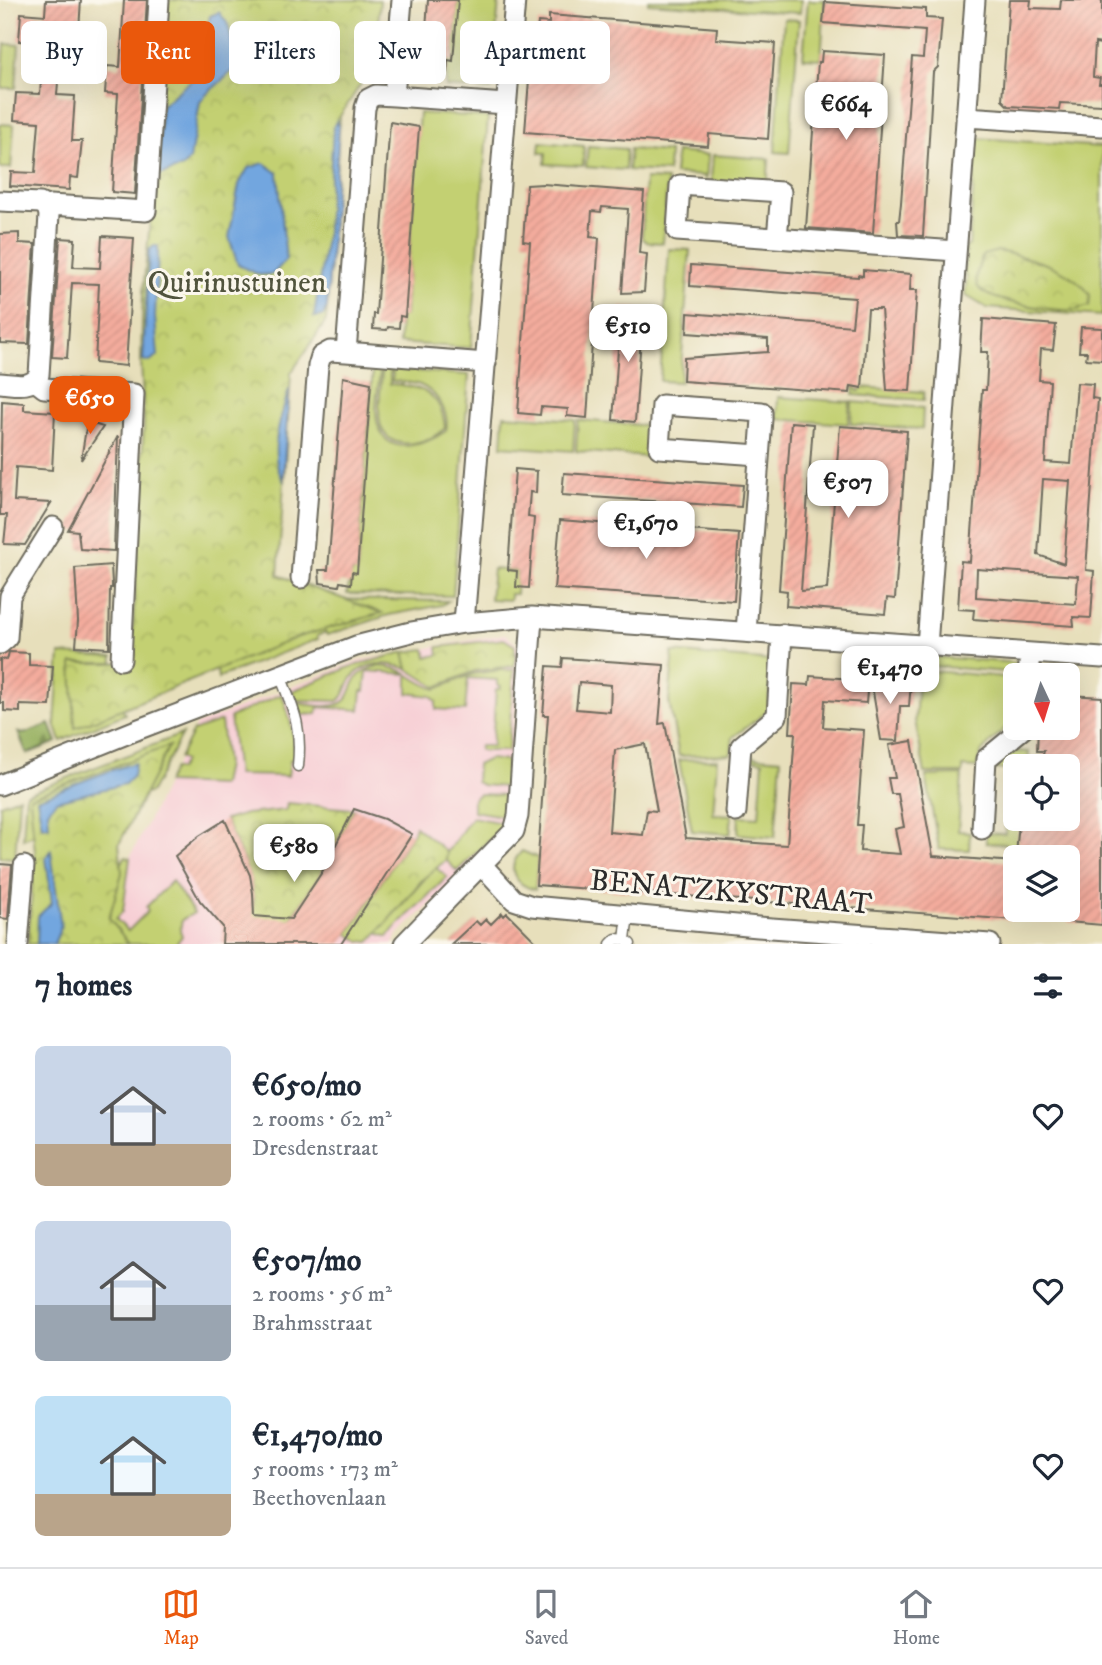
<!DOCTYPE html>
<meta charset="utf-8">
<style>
:root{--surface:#fff;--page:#f6f6f7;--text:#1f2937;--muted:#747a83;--line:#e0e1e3;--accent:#ea580c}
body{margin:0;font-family:"IM FELL DW Pica",serif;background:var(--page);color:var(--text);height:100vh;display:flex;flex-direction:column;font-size:26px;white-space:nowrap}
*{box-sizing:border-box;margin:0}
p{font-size:23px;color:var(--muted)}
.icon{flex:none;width:38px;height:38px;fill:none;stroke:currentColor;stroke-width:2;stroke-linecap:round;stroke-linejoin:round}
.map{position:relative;height:944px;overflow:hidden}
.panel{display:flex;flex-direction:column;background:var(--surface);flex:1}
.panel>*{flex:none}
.banner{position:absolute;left:21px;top:21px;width:700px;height:63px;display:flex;gap:14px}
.needle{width:46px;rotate:176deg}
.tools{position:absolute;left:1003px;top:663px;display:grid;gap:14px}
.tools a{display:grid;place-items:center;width:77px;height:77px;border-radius:10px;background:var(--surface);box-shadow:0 7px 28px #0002;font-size:35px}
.price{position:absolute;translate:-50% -60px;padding:0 16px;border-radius:14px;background:#fff;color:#222;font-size:23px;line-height:46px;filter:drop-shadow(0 2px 4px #0008)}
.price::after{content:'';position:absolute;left:50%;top:42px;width:21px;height:16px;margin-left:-10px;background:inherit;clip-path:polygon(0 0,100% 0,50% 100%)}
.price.on{background:var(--accent);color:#fff}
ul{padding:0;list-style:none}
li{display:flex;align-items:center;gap:21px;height:175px;padding:0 35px}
li span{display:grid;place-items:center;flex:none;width:196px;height:140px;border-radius:10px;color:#555}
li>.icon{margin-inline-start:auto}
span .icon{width:84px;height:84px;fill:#fffc;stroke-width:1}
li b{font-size:30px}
h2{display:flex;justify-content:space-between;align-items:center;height:84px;padding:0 35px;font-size:30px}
.pill{padding:0 24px;border-radius:10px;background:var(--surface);box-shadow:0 7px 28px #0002;font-size:24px;line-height:63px}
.pill.on{background:var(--accent);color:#fff}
.tabs{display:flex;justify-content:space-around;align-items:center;height:98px;border-top:2px solid var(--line);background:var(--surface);font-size:19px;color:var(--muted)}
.tabs a{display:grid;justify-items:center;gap:4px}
.tabs .on{color:var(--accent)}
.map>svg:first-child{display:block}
.built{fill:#f7cfd5}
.grass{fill:#c3d072;stroke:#777e4e;stroke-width:2;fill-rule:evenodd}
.forest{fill:url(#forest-firs);stroke:#626e48;stroke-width:2}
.park{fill:url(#park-crowns);stroke:#777e4e;stroke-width:2}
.water{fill:#72a6df;stroke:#4e6885;stroke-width:2}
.building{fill:url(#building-hatch);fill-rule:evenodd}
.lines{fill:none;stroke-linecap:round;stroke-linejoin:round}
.lane-casing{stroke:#6d6a5d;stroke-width:13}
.street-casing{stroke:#6d6a5d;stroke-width:23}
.lane{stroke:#fff;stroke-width:10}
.street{stroke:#fff;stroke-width:19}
.labels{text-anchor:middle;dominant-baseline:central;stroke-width:6;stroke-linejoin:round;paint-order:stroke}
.park-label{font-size:30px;fill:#51543d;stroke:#fbf7ec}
.street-label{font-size:30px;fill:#2b2b2b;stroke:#fbf7ec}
</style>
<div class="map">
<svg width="1102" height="944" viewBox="0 0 1102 944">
<defs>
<pattern id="forest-firs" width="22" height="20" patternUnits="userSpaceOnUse" patternTransform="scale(1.75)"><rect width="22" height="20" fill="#9ab264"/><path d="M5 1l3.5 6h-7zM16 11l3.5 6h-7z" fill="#7e9153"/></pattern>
<pattern id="park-crowns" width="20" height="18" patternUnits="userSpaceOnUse" patternTransform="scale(1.75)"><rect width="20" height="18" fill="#c3d072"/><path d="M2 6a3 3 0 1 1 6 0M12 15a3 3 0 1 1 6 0" fill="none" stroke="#a8b363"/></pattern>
<pattern id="building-hatch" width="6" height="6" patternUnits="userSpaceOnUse" patternTransform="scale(1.75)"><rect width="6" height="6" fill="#f4ac9d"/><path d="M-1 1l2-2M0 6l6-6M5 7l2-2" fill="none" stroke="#d19487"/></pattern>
</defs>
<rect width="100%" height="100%" fill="#fbf7ec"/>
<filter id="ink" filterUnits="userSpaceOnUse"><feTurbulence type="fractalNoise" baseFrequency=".0143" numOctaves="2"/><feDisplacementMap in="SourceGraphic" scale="14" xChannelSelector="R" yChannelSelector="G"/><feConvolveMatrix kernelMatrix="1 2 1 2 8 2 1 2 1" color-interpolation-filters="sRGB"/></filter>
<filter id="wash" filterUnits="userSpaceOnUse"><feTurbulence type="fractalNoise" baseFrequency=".00686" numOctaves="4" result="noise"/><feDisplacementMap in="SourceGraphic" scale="28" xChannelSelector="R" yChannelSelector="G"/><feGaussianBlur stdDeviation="1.57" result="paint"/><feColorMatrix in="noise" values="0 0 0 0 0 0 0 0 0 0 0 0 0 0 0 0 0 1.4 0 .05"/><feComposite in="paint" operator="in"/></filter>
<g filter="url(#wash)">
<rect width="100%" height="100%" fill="#e7dfbb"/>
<path class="built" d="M505 634 520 648 507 823 496 843 397 935 393 944H115L105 907 196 725 357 661Z"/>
<path class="grass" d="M458 0H499L491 90 446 87 448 60H453Z
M648 0H801L800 13 648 3Z
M808 0H825L821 59 803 58Z
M784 19 799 20 789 153 775 152Z
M5 44 19 45 16 88H2Z
M419 113 488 117 471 348 399 343 400 316H405Z
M0 124 14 125 11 168H0Z
M977 138 1102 147V316L987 308 965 295 967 276H964L966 246H969Z
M540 142 584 146 583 166 545 164 546 153H539Z
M588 146 626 149 625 170 586 167Z
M630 149 669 152 668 172 628 170Z
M676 152 708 155 706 181 704 176 674 174Z
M713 155 769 159 767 185 711 181Z
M645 179 667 180 663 243 647 242 642 238Z
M669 249 690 250 680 382 660 381Z
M373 368 469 375 453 596 347 594 352 572H357ZM390 372 393 373 392 381C402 382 412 382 420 385 437 392 450 413 446 431 427 444 390 458 379 428 373 414 378 388 380 373H382C381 387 376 417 382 429 394 453 430 443 445 428 442 392 420 386 390 384Z
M854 387H857V391H860L861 387 924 392V400L853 395Z
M778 397 850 402 848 424 777 419Z
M852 402 923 408 922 429 851 424Z
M504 415 575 420 573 451 502 446Z
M578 420 650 426 647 457 576 451Z
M493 569 517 571 516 594H510V600L490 599Z
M326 599 448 601 442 605 389 615 327 635 325 632 317 636 318 639 222 676 218 679 217 670Z
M404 652 408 669C387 662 363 660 350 681 345 689 346 696 338 701L296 700 292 691 350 667Z
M672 652 772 661 768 711 733 737 731 754 679 756 669 701 673 661Z
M60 654 113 657 112 686 125 714 61 741 55 724Z
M920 656 1018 663V673L919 665Z
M378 666C408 667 411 681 436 689L473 674 499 670H514L508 751H482L479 749 480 746H492L496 689H500L501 686 497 685V680L468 678 465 711 436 709V701L431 696 408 693V674L367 671 365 691H362L360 710 318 707 317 714 301 715 297 703C309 705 330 709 341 703 357 695 345 674 378 666Z
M919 670 1015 678V718L982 751 976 768 963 767V773H925L915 720Z
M282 694C290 717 295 735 294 759L290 760 288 776 237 775 230 717Z
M221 721 226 764 222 785 166 783 174 768 179 770 184 761 179 758 193 731Z
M182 734 151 792 23 839 26 794Z
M1010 751 1029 752 1028 766H1015V810L1007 809 1009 770 996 769 997 762Z
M748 756 781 759 775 837 738 834 739 816 759 817 763 761 748 759Z
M489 759 507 761 505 787 482 785 476 782 477 765Z
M717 759 713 814 732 815 730 834 692 831 679 760Z
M962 775 958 831 970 832 969 850 939 849 926 776Z
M479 794 505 795 503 816 473 811V799Z
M19 797 15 858 0 857V804Z
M1007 812 1015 813V819H1024L1021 854H1007L1008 844 986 843V833L1005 834Z
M472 817 503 823 500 830 457 871 446 860 447 852Z
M522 851 538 858 535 890C514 884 505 868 522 851Z
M125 857 130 858 123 911 116 919 128 931 148 911 146 907 172 881 194 913 182 920 180 930 182 936 176 944H97L94 916Z
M435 867 447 877 393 930 388 937 377 933Z"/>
<path class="forest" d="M50 724 57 742 27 754 18 732 23 734Z"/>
<path class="park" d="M168 0H380L375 62 340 116 326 321 291 373 278 575 382 613 298 637 75 728 72 663H131L144 423 141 361 143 292 159 131Z
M998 251C1030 258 1071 267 1090 295L1089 306C1084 307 1078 310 1073 310 1056 311 986 302 978 287 973 277 980 264 983 255Z
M504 639 515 646V666L475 671 436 687 408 669 404 652 425 649 427 657 439 655 438 647Z
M169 746 119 844 122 873 109 918 129 944H28L35 852 30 797Z
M287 803 354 809 322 872 292 917 290 924 252 920C259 883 240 852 225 820L246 814 286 810Z
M415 826 447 852 446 860 423 879 370 942 360 941 348 934 412 834Z"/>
<path class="water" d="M219 12 228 24 237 64C229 79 210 87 200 102L190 159 183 167 158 176 161 106 209 65 211 59 206 33 210 16Z
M337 120 339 127 327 307 323 316 314 317 327 230 333 128Z
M264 163 278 173 286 260 273 274 259 275 238 265 229 237 239 184 248 168Z
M154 246H158V254L155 317 158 356 150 362 143 361 149 250Z
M289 389 283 480C267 452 281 419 289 389Z
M135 763 133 776 125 784 56 801 48 811 49 826H42L37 799C70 787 101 772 135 763Z
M51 851 61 927 54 944H37L38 916 52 903 46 858Z"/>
<g id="blocks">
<path class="building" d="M46 0H81L78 44 61 43 57 95 75 96 72 141H82L78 178 70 177 69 190 10 186 11 172 35 173 39 122 14 120 16 93 40 94 44 43 19 41 21 13 45 15Z
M124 0H147L135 194 112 192 118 94 105 93 107 66 120 67Z
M428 0H458L453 61 448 60 447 72 435 71V74L416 71 414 58H424Z
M1009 0H1031L1030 8 1060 9 1061 0H1102V44L1095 43 1093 77 1100 78 1099 84H1102V105L1060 103 1059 109 1008 106 1002 100Z
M825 2 926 9V18L942 19 938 67 933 72 923 236 898 235 897 221H899L901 203 912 57 923 58 925 31 823 23Z
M549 15 717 28 716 39 775 43 768 139 709 134 708 146 525 132 532 40H536L538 22 549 23Z
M822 51 885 55 873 233 806 228 818 62H821Z
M390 122 419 127 405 317 400 316 399 328 388 327 387 330 373 329 374 314H376Z
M543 184 644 192 639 253 647 254 644 292 622 293 628 209 602 207 601 212 592 211 590 237 599 238 587 418 567 416 568 409 541 407 540 415 518 413 530 242 523 241 527 185Z
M19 233V243L35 244 29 344 0 343V234Z
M102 236 134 238 126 366 95 363 99 284 72 283 67 358 52 357 60 238 75 239 73 267 100 268Z
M691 265 858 277V275L863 276V270L911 274 910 290H917L910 391 887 390 881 309H868L862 388 851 386 850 393 683 381 684 358 768 352V339L687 333 688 313 852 326 855 298 690 286Z
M621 307 643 309 635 422 613 420Z
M983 319 1056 325 1053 350 1041 349 1039 380 1050 381 1045 462 1071 464 1077 383 1093 384 1092 398 1098 399 1086 570 1094 571 1091 618 1073 617 1074 626 973 619 974 610 958 609 961 561 970 562 982 390H986L988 352H981ZM1043 479 1070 481 1064 564 1038 555ZM977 569 1078 576 1076 604 976 597Z
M1081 327 1102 328V360L1086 359 1087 352H1079Z
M343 377 371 383 357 573 352 572 351 584 340 582 339 586 320 583 319 570H328Z
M2 401 24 403V410L55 412 52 470 16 467 14 501 51 503 25 545 4 544 7 515H0Z
M87 422 103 427 81 460Z
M791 422 813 424 801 591 827 589 840 426 907 431 895 599 887 598 885 614 786 606 787 591 779 590Z
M118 436 114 551 80 549 78 531 68 530Z
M515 469 537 471 536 493 530 492 528 517 534 518 529 588 516 587 517 571 508 570Z
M564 473 743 485 741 507 562 495Z
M560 520 739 534 734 601 554 589Z
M111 565 112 584V588H110L109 648 76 646 78 621 75 568Z
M9 652 29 653V665L53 666 50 706 20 705V712L4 711V703H0V659L7 660Z
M563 658 664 665 659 724 665 723 686 838 770 844 787 845 795 733H790L793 684 809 685 810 676 868 680 866 703 825 700 823 727 864 730 857 825H862L860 851 900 854 895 829 904 827 898 794H891L888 778H895L889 745 912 741 933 856 1015 862V920L536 885 548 715H543L547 666 562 667ZM579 682 611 685 610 712 576 709ZM645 744 657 811 647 810 643 835 609 832 615 750Z
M871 680 911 683 909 706H900L898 741 881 740Z
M1068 695 1102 697V925L1068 922V858L1016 854 1019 823H1039L1040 819H1068V766H1040L1044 751H1037L1038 728H1068Z
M354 809 384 819 412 834 341 944H222L223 927 200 901 175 856 199 836 225 820 250 875 253 893 254 916 291 919 322 872Z
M0 864 12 865 8 919 0 918Z
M502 913 504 916 507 913 538 944H451L476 921 480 925 486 919 491 924Z"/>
</g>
</g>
<g filter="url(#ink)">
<use href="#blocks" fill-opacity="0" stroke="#6d6a5d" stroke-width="2"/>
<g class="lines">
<g class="lane-casing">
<path id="lane" d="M280 675C294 711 302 726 298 766
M628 914 625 940 630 944
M611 944 616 939 625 940"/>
</g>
<g class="street-casing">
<path id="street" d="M394 96 402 0
M966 117 1102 126
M0 201 40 203 47 207 49 215 39 375C31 389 14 384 0 383
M47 207 50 205 146 211 159 0
M777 238 781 192 680 185 677 231 956 251
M346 352 365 108 368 99 376 95 394 96 506 104
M35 381 44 388 134 394 121 660
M301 578 318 366 321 356 330 351 346 352 486 363
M464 623 515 0
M746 632 762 419V412L662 405 659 448 759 455
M0 644 7 638 10 596 53 527
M927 646 975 0
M1028 676 1030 653
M0 785 139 729 356 646 411 632 464 623 532 617 1102 658
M736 812 741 746 777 716 782 634
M982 829 986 759 1024 728
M482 865 514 900 532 906 758 927 990 944
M18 944 24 866
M404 944 514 831 518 816 532 617"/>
</g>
<use href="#lane" class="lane"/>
<use href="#street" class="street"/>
</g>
</g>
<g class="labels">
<g class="park-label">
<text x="237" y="283">Quirinustuinen</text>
</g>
<g class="street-label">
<text transform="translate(731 893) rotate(5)">BENATZKYSTRAAT</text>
</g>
</g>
</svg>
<div class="tools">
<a><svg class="needle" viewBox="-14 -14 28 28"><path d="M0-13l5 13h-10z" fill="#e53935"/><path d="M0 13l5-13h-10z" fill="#747a83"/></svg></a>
<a><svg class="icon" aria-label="locate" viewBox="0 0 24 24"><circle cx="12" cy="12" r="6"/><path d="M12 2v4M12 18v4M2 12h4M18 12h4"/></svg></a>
<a><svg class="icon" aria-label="layers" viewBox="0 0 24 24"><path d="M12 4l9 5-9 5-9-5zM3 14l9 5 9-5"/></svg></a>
</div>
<b class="price" style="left:846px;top:142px">€664</b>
<b class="price" style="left:628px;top:364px">€510</b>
<b class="price on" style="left:90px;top:436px">€650</b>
<b class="price" style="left:848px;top:520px">€507</b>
<b class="price" style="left:646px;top:561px">€1,670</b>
<b class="price" style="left:890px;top:706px">€1,470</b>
<b class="price" style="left:294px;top:884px">€580</b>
<div class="banner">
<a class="pill">Buy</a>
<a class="pill on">Rent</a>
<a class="pill">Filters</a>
<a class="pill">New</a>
<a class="pill">Apartment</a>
</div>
</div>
<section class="panel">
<h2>7 homes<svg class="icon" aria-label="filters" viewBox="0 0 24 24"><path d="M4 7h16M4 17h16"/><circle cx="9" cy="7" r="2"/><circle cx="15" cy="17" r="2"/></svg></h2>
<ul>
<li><span style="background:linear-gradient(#c9d6e8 70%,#b9a48a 0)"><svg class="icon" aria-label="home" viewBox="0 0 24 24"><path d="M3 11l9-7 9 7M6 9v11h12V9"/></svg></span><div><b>€650/mo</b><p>2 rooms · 62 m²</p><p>Dresdenstraat</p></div><svg class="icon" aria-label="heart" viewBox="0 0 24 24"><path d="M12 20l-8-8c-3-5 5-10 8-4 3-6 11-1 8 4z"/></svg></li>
<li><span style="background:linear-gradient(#c9d6e8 60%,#9aa5b1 0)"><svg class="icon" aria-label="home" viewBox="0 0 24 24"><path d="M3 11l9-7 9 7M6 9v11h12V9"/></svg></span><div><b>€507/mo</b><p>2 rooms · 56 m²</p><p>Brahmsstraat</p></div><svg class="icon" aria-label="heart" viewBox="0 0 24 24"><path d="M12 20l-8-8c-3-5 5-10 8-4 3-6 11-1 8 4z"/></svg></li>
<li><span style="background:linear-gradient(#bfe0f5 70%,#b9a48a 0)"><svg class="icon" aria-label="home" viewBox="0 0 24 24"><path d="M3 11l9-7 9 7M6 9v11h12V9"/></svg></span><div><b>€1,470/mo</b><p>5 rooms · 173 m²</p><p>Beethovenlaan</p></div><svg class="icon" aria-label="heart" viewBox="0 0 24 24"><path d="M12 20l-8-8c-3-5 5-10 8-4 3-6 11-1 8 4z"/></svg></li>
</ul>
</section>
<nav class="tabs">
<a class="on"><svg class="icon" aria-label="map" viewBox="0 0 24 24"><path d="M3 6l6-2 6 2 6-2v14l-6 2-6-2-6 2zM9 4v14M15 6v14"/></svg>Map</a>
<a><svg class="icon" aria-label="saved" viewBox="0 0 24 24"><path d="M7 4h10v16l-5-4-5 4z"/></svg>Saved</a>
<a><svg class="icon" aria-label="home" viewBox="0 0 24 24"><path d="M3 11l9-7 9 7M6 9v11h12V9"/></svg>Home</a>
</nav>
